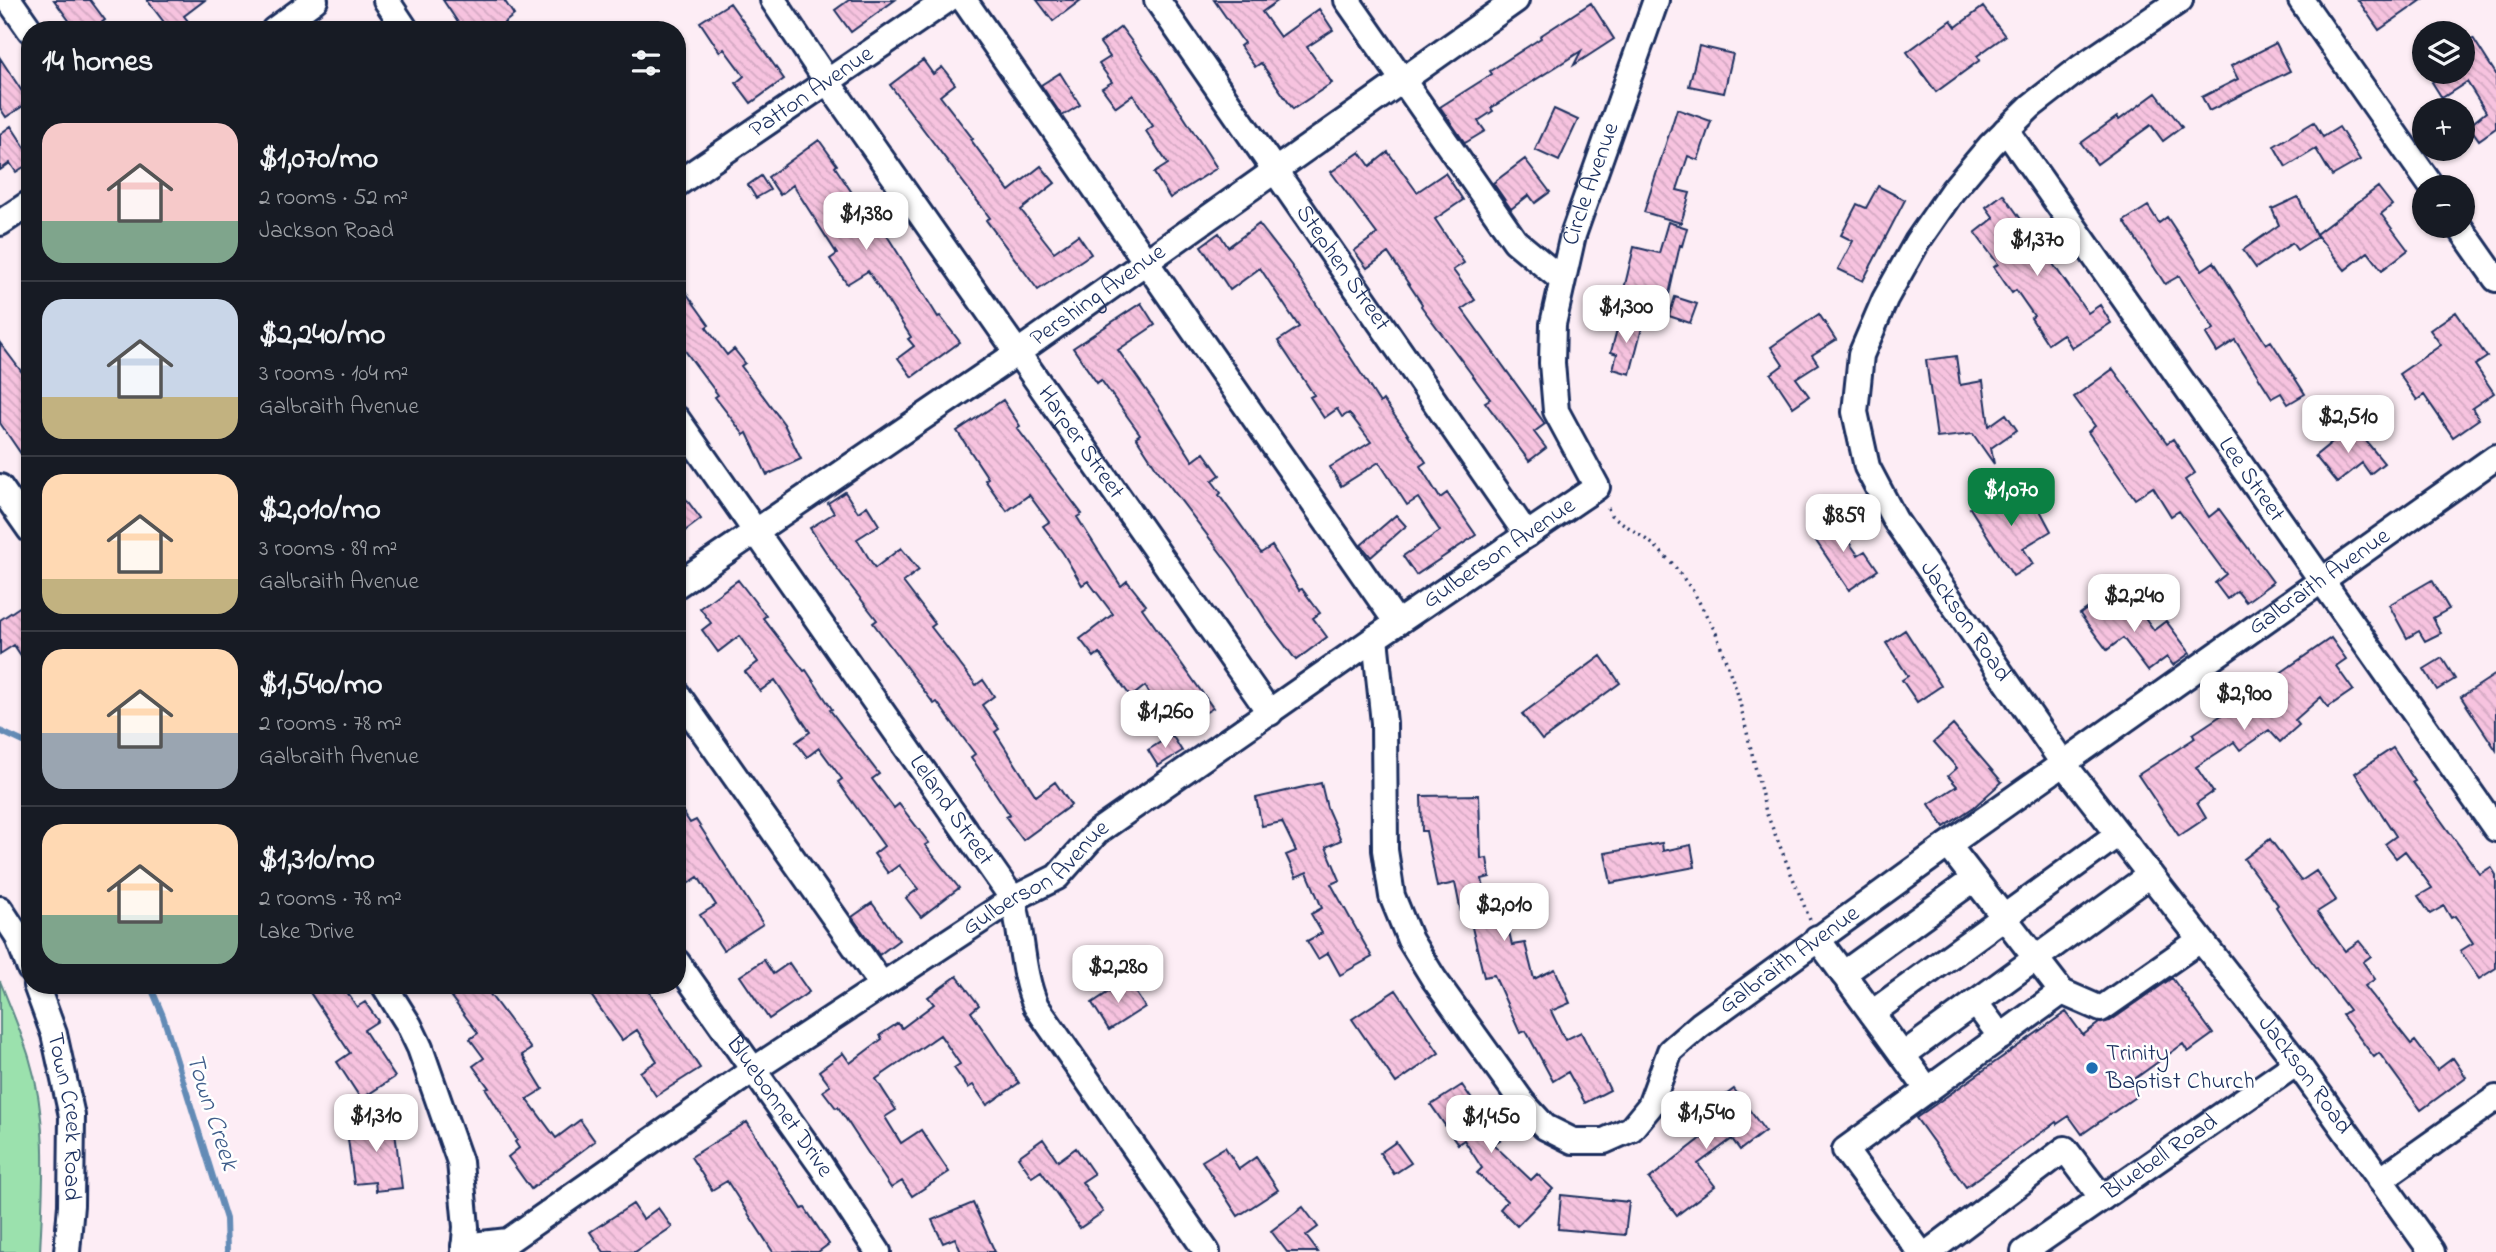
<!DOCTYPE html>
<meta charset="utf-8">
<style>
:root{--surface:#171b24;--page:#242831;--text:#f1f3f6;--muted:#9ea1a6;--line:#363941;--accent:#0b8043}
body{margin:0;font-family:"Indie Flower",sans-serif;background:var(--page);color:var(--text);height:100vh;display:flex;flex-direction:column;font-size:26px;white-space:nowrap}
*{box-sizing:border-box;margin:0}
p{font-size:23px;color:var(--muted)}
.icon{flex:none;width:38px;height:38px;fill:none;stroke:currentColor;stroke-width:2;stroke-linecap:round;stroke-linejoin:round}
.map{position:relative;flex:1;overflow:hidden}
.drawer{position:absolute;left:21px;top:21px;width:665px;height:973px;display:flex;flex-direction:column;background:var(--surface);border-radius:28px;box-shadow:0 2px 5px #0004}
.drawer>*{flex:none}
.controls{position:absolute;left:2412px;top:21px;display:grid;gap:14px}
.controls a{display:grid;place-items:center;width:63px;height:63px;border-radius:50%;background:var(--surface);box-shadow:0 2px 5px #0004;font-size:35px}
.price{position:absolute;translate:-50% -60px;padding:0 16px;border-radius:14px;background:#fff;color:#222;font-size:23px;line-height:46px;filter:drop-shadow(0 2px 4px #0008)}
.price::after{content:'';position:absolute;left:50%;top:42px;width:21px;height:16px;margin-left:-10px;background:inherit;clip-path:polygon(0 0,100% 0,50% 100%)}
.price.current{background:var(--accent);color:#fff}
ul{padding:0;list-style:none}
li{display:flex;align-items:center;gap:21px;height:175px;padding:0 21px}
li+li{border-top:2px solid var(--line)}
li span{display:grid;place-items:center;flex:none;width:196px;height:140px;border-radius:21px;color:#555}
li>.icon{margin-inline-start:auto}
span .icon{width:84px;height:84px;fill:#fffc;stroke-width:1}
li b{font-size:30px}
h2{display:flex;justify-content:space-between;align-items:center;height:84px;padding:0 21px;font-size:30px}
.map>svg:first-child{display:block}
.green{fill:#9be1ad;stroke:#5b8886;stroke-width:2}
.lines{fill:none;stroke-linecap:round;stroke-linejoin:round}
.stream{stroke:#638bb6;stroke-width:6}
.building{fill:url(#building-back-hatch);stroke:#1b2f5e;stroke-width:2}
.minor-casing{stroke:#1b2f5e;stroke-width:30}
.path{stroke:#1b2f5e;stroke-width:3.5;stroke-dasharray:2 5;stroke-linecap:butt}
.minor{stroke:#fff;stroke-width:24}
.poi-dot{fill:#1f6fb2;stroke:#fff;stroke-width:2.5}
.labels{text-anchor:middle;dominant-baseline:central;stroke-width:5;stroke-linejoin:round;paint-order:stroke}
.street-label{font-size:24px;fill:#1b2f5e;stroke:#fff}
.poi-label{font-size:24px;fill:#1b2f5e;stroke:#fff;text-anchor:start}
.water-label{font-size:26px;font-style:italic;fill:#3f5d8a;stroke:#fff}
</style>
<div class="map">
<svg width="2496" height="1252" viewBox="0 0 2496 1252">
<defs>
<pattern id="building-back-hatch" width="6" height="6" patternUnits="userSpaceOnUse" patternTransform="scale(1.75)"><rect width="6" height="6" fill="#f7c3df"/><path d="M-1 5l2 2M0 0l6 6M5-1l2 2" fill="none" stroke="#d3a8c2"/></pattern>
</defs>
<rect width="100%" height="100%" fill="#fdedf5"/>
<filter id="ink" filterUnits="userSpaceOnUse"><feTurbulence type="fractalNoise" baseFrequency=".0143" numOctaves="2"/><feDisplacementMap in="SourceGraphic" scale="14" xChannelSelector="R" yChannelSelector="G"/><feConvolveMatrix kernelMatrix="1 2 1 2 8 2 1 2 1" color-interpolation-filters="sRGB"/></filter>
<g filter="url(#ink)">
<path class="green" d="M0 981C10 1006 21 1032 29 1057 49 1121 43 1187 40 1252H0Z"/>
<g class="lines">
<path class="stream" d="M0 731 30 745
M150 985 163 1016 226 1219 227 1252"/>
</g>
<path class="building" d="M54 0H90L105 20 92 30H76Z
M147 0H205L184 16 195 30H170Z
M443 0H504L514 15 504 23 508 30H463Z
M849 0H895L851 32 835 10Z
M1037 0H1081L1053 21Z
M1214 0H1279L1262 12 1280 37 1319 9 1333 30 1307 47 1332 83 1293 109 1261 63 1255 67 1240 46 1244 43Z
M2358 0H2422L2379 30Z
M730 3 784 79 751 103 736 83 744 76 724 49 720 52 700 22Z
M1591 3 1614 39 1574 65 1581 51 1491 108 1493 111 1478 121 1485 131 1465 143 1440 107 1492 74 1490 71 1541 38 1540 36Z
M1983 7 2005 36 1977 56 1980 60 1936 92 1907 52 1951 20 1956 27Z
M1121 27 1158 77 1217 168 1170 198 1154 173 1168 164 1146 131 1153 126 1133 95 1116 107 1102 88 1112 82 1099 64 1110 57 1100 43Z
M2473 38 2496 74V128L2479 140 2469 126 2486 112 2467 82 2442 98 2432 82 2448 72H2462V44Z
M2276 43 2290 71 2209 111 2202 97 2238 79 2231 66Z
M1699 46 1733 54 1724 93 1689 86Z
M0 58 29 102 6 117 0 108Z
M923 60 933 74 942 67 955 84 940 96 973 139 971 140 1009 191 1041 166 1055 183 1021 210 1054 252 1078 235 1091 254 1038 290 986 220 990 218 890 85Z
M1060 73 1080 105 1062 116 1041 85Z
M2156 93 2182 127 2163 141 2151 125 2097 164 2081 143 2117 117 2119 120Z
M1554 109 1578 120 1559 161 1535 150Z
M1677 109 1711 121 1698 160 1688 156 1677 190 1690 193 1681 223 1644 212Z
M2314 122 2323 137 2339 127 2360 160 2332 176 2316 149 2286 167 2274 146Z
M11 126 30 155V163L16 172 10 163 0 170V134Z
M819 140 837 165 835 167 876 229 881 226 938 317 940 316 960 342 912 377 898 358 914 346 908 339 911 337 868 271 847 284 830 259 837 254 793 185 780 195 768 177Z
M1360 152 1370 166 1388 152 1417 192 1445 173 1463 200 1435 219 1464 263 1453 270 1475 300 1462 309 1545 424 1534 432 1546 448 1529 461 1485 402 1490 399 1421 306 1422 304 1388 253 1367 268 1354 251 1377 234 1331 172Z
M1525 159 1550 192 1535 203 1529 195 1511 209 1493 183Z
M761 176 770 190 756 198 748 185Z
M1878 186 1905 200 1863 281 1838 269 1853 241 1841 235 1857 204 1866 208Z
M2378 187 2392 205 2381 214 2408 250 2382 270 2368 252 2345 270 2316 234Z
M2003 194 2088 313 2100 305 2111 323 2072 348 2063 334 2048 344 2031 318 2034 316 2016 290 2012 293 1994 267 1998 264 1975 233 1994 218 1986 207Z
M2298 197 2317 237 2297 250 2292 243 2256 268 2243 250 2279 225 2272 209Z
M2148 206 2159 223 2167 217 2202 270 2214 262 2266 344 2271 341 2305 394 2288 404 2281 393 2272 398 2235 340 2217 352 2206 334 2214 329 2179 276 2165 284 2124 221Z
M1668 222 1687 228 1682 246 1680 245 1668 299 1624 289 1634 247 1659 253Z
M1259 224 1291 265 1380 403 1383 400 1405 430 1426 462 1420 466 1440 498 1447 493 1476 535 1416 575 1403 556 1440 531 1418 498 1407 505 1379 462 1341 486 1330 467 1371 442 1349 413 1342 417 1337 409 1324 418 1310 397 1314 395 1278 341 1299 327 1260 268 1230 290 1201 246 1219 233 1228 247Z
M677 280 709 325 706 327 727 355 734 349 745 363 741 366 784 424 801 459 767 475 747 433 744 435 715 397 718 395 677 340Z
M1675 297 1697 304 1690 323 1669 316Z
M1141 303 1155 325 1118 350 1159 408 1193 461 1204 453 1220 475 1212 481 1221 493 1219 495 1261 553 1272 546 1299 590 1302 589 1320 613 1313 618 1327 637 1296 660 1267 622 1233 569 1156 468 1136 437 1140 434 1101 380 1097 383 1073 348Z
M2456 312 2487 357 2475 365 2494 393 2472 408 2479 419 2453 437 2424 395 2417 400 2399 374 2441 345 2430 330Z
M1819 314 1836 340 1812 355 1818 364 1796 378 1809 396 1793 407 1771 374 1783 365 1771 347Z
M1620 318 1643 324 1630 374 1613 369 1617 354 1611 352Z
M0 343 30 383V467L0 423Z
M1956 356 1960 385 1983 381 1989 426 2006 414 2017 430 1991 448 1994 464 1973 434 1937 438 1926 360Z
M2113 369 2167 443 2173 439 2195 473 2185 480 2209 517 2219 509 2273 582 2246 602 2237 591 2227 599 2215 583 2226 574 2179 511 2171 516 2153 487 2135 499 2088 432 2095 426 2074 397Z
M1003 400 1020 426 1017 428 1082 514 1077 517 1121 586 1127 581 1146 605 1142 608 1213 708 1173 732 1145 686 1131 697 1099 653 1094 657 1080 639 1113 614 1088 581 1082 585 1063 553 1043 526 1049 522 1029 495 1007 511 985 480 988 478 957 431Z
M2353 425 2384 463 2370 474 2362 463 2337 483 2315 456Z
M677 487 701 519 677 537Z
M1999 489 2012 510 2034 499 2051 531 2023 548 2033 564 2013 576 1970 508Z
M845 492 858 512 867 506 879 525 857 539 875 568 901 548 919 570 903 582 935 624 931 627 976 685 983 680 994 696 982 705 999 729 995 732 1036 796 1055 782 1071 805 1023 840 1006 817 1010 815 971 757 975 754 937 702 934 704 873 623 877 620 836 567 810 528 834 513 828 503Z
M1396 515 1406 526 1371 557 1361 545Z
M1831 517 1858 555 1865 551 1878 570 1849 590 1810 532Z
M738 580 766 616 763 618 804 671 806 670 832 709 830 710 879 774 872 779 894 808 899 804 929 843 925 845 959 888 921 917 906 898 918 889 899 865 888 873 874 854 884 846 838 782 842 779 819 748 807 757 796 742 810 732 775 680 760 691 745 672 758 662 739 636 718 652 702 630 711 623 700 608Z
M2432 580 2449 609 2433 618 2441 633 2425 641 2419 631 2407 638 2389 605Z
M2108 594 2125 618 2138 608 2154 630 2166 621 2190 653 2173 665 2167 657 2148 671 2123 638 2107 650 2080 614Z
M30 600V669L14 645 0 654V620Z
M1905 630 1941 686 1917 702 1902 680 1908 676 1886 643Z
M2331 638 2346 659 2336 666 2353 690 2328 707 2321 697 2295 720 2299 725 2280 742 2269 730 2240 750 2234 742 2196 767 2213 792 2197 803 2206 818 2179 836 2138 775 2195 738 2193 734 2234 707 2237 710 2273 678Z
M1601 656 1620 683 1542 740 1522 714Z
M2442 658 2455 679 2437 690 2424 669Z
M2496 674V750L2461 697Z
M1953 725 2002 782 1974 807 1944 827 1929 804 1957 786 1948 776 1957 768 1934 742Z
M1172 735 1182 751 1158 766 1148 750Z
M2393 748 2415 781 2413 782 2480 874 2491 867 2496 875V968L2479 979 2460 951 2473 943 2455 916 2451 918 2444 906 2430 914 2418 896 2432 888 2405 851 2396 858 2385 844 2396 836 2355 773Z
M1321 783 1327 808 1341 840 1326 847 1340 880 1331 884 1372 957 1340 975 1328 953 1318 959 1307 941 1322 933 1311 914 1322 908 1307 872 1296 877 1286 855 1296 851 1282 822 1262 826 1256 798Z
M1479 795 1481 859 1487 858 1490 877 1482 879 1491 922 1506 918 1512 945 1525 943 1534 979 1555 969 1570 1003 1551 1011 1565 1040 1581 1032 1610 1090 1585 1103 1568 1072 1553 1081 1526 1031 1520 1033 1494 975 1484 977 1469 915 1462 917 1455 883 1437 887 1426 831H1422L1421 796Z
M677 803 690 823 696 820 763 924 723 950 700 915 716 905 698 877 677 891Z
M2270 839 2301 881 2316 871 2336 900 2317 912 2345 951 2359 941 2371 956 2363 962 2375 979 2365 986 2411 1044 2415 1041 2437 1070 2453 1058 2466 1077 2421 1110 2379 1053 2374 1057 2342 1015 2349 1010 2310 959 2276 907 2278 905 2244 859Z
M1662 843 1663 851 1691 845 1695 867 1611 883 1605 853Z
M872 903 899 940 879 955 852 917Z
M764 960 773 974 789 963 809 992 769 1019 740 976Z
M957 976 979 1005 971 1012 1019 1083 987 1105 973 1085 968 1088 954 1068 960 1064 940 1035 876 1079 896 1110 885 1117 901 1143 921 1130 949 1172 912 1196 902 1181 891 1188 838 1107 836 1108 823 1091 830 1086 819 1071 843 1053 850 1063 882 1039 880 1035 898 1023 902 1028 934 1004 928 997Z
M2172 978 2213 1034 2188 1052 2183 1044 2129 1083 2138 1095 2082 1134 2069 1116 2057 1124 2056 1122 1966 1187 1916 1118 2066 1012 2083 1035 2099 1023 2110 1021Z
M1127 980 1145 1007 1109 1030 1092 1003Z
M305 985H342L357 1007 365 1002 378 1021 364 1030 395 1077 361 1099 337 1062 350 1053Z
M442 985H483L531 1049 522 1055 543 1089 527 1099 556 1138 580 1120 595 1141 531 1189 508 1157 519 1148 515 1142 517 1140 486 1089 489 1088 473 1066 484 1058 470 1039 478 1033Z
M584 985H645L700 1068 656 1096 640 1072 657 1061 637 1030 622 1040Z
M1396 990 1439 1053 1396 1083 1352 1019Z
M1462 1085 1500 1140 1493 1144 1531 1180 1537 1174 1553 1189 1517 1226 1500 1209 1507 1201 1477 1173 1482 1168 1464 1140 1458 1144 1431 1105Z
M1734 1089 1765 1131 1740 1150 1732 1139 1698 1164 1715 1186 1677 1215 1649 1179 1703 1137 1691 1121Z
M393 1116 402 1188 376 1191 375 1182 354 1184 348 1139 361 1137 359 1120Z
M747 1122 802 1209 805 1208 829 1244 818 1252H773L727 1181 712 1190 691 1157Z
M1043 1139 1058 1161 1076 1148 1094 1174 1082 1182 1103 1212 1080 1228 1041 1171 1032 1177 1018 1157Z
M1396 1142 1411 1163 1394 1174 1380 1153Z
M1225 1147 1239 1169 1256 1157 1278 1190 1238 1216 1202 1161Z
M1561 1195 1629 1202 1625 1235 1558 1229Z
M973 1203 995 1252H961L955 1238 943 1243 932 1220Z
M633 1204 643 1219 658 1208 672 1227 635 1252H604L590 1232Z
M1303 1207 1318 1227 1306 1236 1318 1252H1287L1271 1231Z"/>
<g class="lines">
<g class="minor-casing">
<g id="minor">
<path d="M9 0 30 30"/>
<path d="M386 0 406 30"/>
<path id="s1" d="M773 0 827 81 1270 713"/>
<path d="M964 0 1397 623"/>
<path id="s2" d="M1157 0 1527 535"/>
<path d="M1347 0 1515 241 1562 280"/>
<path id="s3" d="M2180 0 2080 68 2031 106 1991 145 1953 190 1917 242 1885 299 1861 355 1855 412 1867 467 1895 520 2063 763 2297 1063 2432 1252"/>
<path d="M2301 0 2432 187"/>
<path d="M274 30 315 0"/>
<path id="s4" d="M2006 130 2496 829"/>
<path id="s5" d="M677 184 947 0"/>
<path d="M0 223 30 203"/>
<path d="M2459 226 2496 279"/>
<path id="s6" d="M677 419 1013 899C1023 935 1021 972 1036 1006L1207 1252"/>
<path d="M0 487 30 530"/>
<path id="s7" d="M677 585 1017 353 1516 0"/>
<path id="s8" d="M1375 638 1384 723 1385 850 1392 896 1410 940 1434 979 1523 1103 1545 1127 1573 1141H1604L1631 1129 1650 1106 1670 1051 1700 1025 1948 845 2496 457"/>
<path d="M677 694 882 985"/>
<path d="M1948 845 2062 992 2101 1009 2200 940"/>
<path d="M0 909 17 935 30 969"/>
<path d="M1817 938 1928 1090"/>
<path id="s9" d="M677 962 820 1164 878 1252"/>
<path d="M1843 974 1974 879"/>
<path id="s10" d="M36 985 54 1034 72 1116 71 1205 67 1252"/>
<path d="M384 985 409 1025 420 1048 460 1162 466 1227 464 1252"/>
<path d="M1975 1002 2001 1037"/>
<path d="M1872 1013 2118 834"/>
<path d="M1903 1055 2150 875"/>
<path d="M2380 1180 2496 1098"/>
<path id="s11" d="M464 1246 508 1241 753 1070 1013 899 1057 877 1097 832 1375 638 1597 487 1556 411 1552 363 1553 324 1573 235 1656 0"/>
<path d="M1920 1252 1845 1150 2062 992"/>
<path d="M1929 1252 2065 1149 2102 1198"/>
<path id="s12" d="M2024 1252 2297 1063"/>
</g>
</g>
<path class="path" d="M1608 508 1611 515 1654 545 1672 563 1693 591 1716 633 1738 695 1766 812 1810 920"/>
<use href="#minor" class="minor"/>
</g>
</g>
<circle class="poi-dot" cx="2092" cy="1068" r="7"/>
<g class="labels">
<g class="street-label">
<text stroke="none"><textPath href="#s5" startOffset="163">Patton Avenue</textPath></text>
<text stroke="none"><textPath href="#s11" startOffset="1690">Circle Avenue</textPath></text>
<text stroke="none"><textPath href="#s2" startOffset="326">Stephen Street</textPath></text>
<text stroke="none"><textPath href="#s7" startOffset="511">Pershing Avenue</textPath></text>
<text stroke="none"><textPath href="#s1" startOffset="539">Harper Street</textPath></text>
<text stroke="none"><textPath href="#s4" startOffset="427">Lee Street</textPath></text>
<text stroke="none"><textPath href="#s11" startOffset="1253">Gulberson Avenue</textPath></text>
<text stroke="none"><textPath href="#s8" startOffset="1519">Galbraith Avenue</textPath></text>
<text stroke="none"><textPath href="#s3" startOffset="784">Jackson Road</textPath></text>
<text stroke="none"><textPath href="#s6" startOffset="478">Leland Street</textPath></text>
<text stroke="none"><textPath href="#s11" startOffset="686">Gulberson Avenue</textPath></text>
<text stroke="none"><textPath href="#s8" startOffset="868">Galbraith Avenue</textPath></text>
<text stroke="none"><textPath href="#s3" startOffset="1351">Jackson Road</textPath></text>
<text stroke="none"><textPath href="#s9" startOffset="177">Bluebonnet Drive</textPath></text>
<text stroke="none"><textPath href="#s10" startOffset="136">Town Creek Road</textPath></text>
<text stroke="none"><textPath href="#s12" startOffset="166">Bluebell Road</textPath></text>
</g>
<g class="poi-label">
<text x="2106" y="1054">Trinity<tspan x="2106" dy="28">Baptist Church</tspan></text>
</g>
<g class="water-label">
<text transform="translate(211 1112) rotate(72)">Town Creek</text>
</g>
</g>
</svg>
<div class="controls">
<a><svg class="icon" aria-label="layers" viewBox="0 0 24 24"><path d="M12 4l9 5-9 5-9-5zM3 14l9 5 9-5"/></svg></a>
<a>+</a>
<a>−</a>
</div>
<b class="price" style="left:866px;top:252px">$1,380</b>
<b class="price" style="left:2037px;top:278px">$1,370</b>
<b class="price" style="left:1626px;top:345px">$1,300</b>
<b class="price" style="left:2348px;top:455px">$2,510</b>
<b class="price current" style="left:2011px;top:528px">$1,070</b>
<b class="price" style="left:1843px;top:554px">$859</b>
<b class="price" style="left:2134px;top:634px">$2,240</b>
<b class="price" style="left:2244px;top:732px">$2,900</b>
<b class="price" style="left:1165px;top:750px">$1,260</b>
<b class="price" style="left:1504px;top:943px">$2,010</b>
<b class="price" style="left:1118px;top:1005px">$2,280</b>
<b class="price" style="left:1706px;top:1151px">$1,540</b>
<b class="price" style="left:376px;top:1154px">$1,310</b>
<b class="price" style="left:1491px;top:1155px">$1,450</b>
<section class="drawer">
<h2>14 homes<svg class="icon" aria-label="filters" viewBox="0 0 24 24"><path d="M4 7h16M4 17h16"/><circle cx="9" cy="7" r="2"/><circle cx="15" cy="17" r="2"/></svg></h2>
<ul>
<li><span style="background:linear-gradient(#f6c9c9 70%,#7fa58c 0)"><svg class="icon" aria-label="home" viewBox="0 0 24 24"><path d="M3 11l9-7 9 7M6 9v11h12V9"/></svg></span><div><b>$1,070/mo</b><p>2 rooms · 52 m²</p><p>Jackson Road</p></div></li>
<li><span style="background:linear-gradient(#c9d6e8 70%,#c2b280 0)"><svg class="icon" aria-label="home" viewBox="0 0 24 24"><path d="M3 11l9-7 9 7M6 9v11h12V9"/></svg></span><div><b>$2,240/mo</b><p>3 rooms · 104 m²</p><p>Galbraith Avenue</p></div></li>
<li><span style="background:linear-gradient(#ffd9b3 75%,#c2b280 0)"><svg class="icon" aria-label="home" viewBox="0 0 24 24"><path d="M3 11l9-7 9 7M6 9v11h12V9"/></svg></span><div><b>$2,010/mo</b><p>3 rooms · 89 m²</p><p>Galbraith Avenue</p></div></li>
<li><span style="background:linear-gradient(#ffd9b3 60%,#9aa5b1 0)"><svg class="icon" aria-label="home" viewBox="0 0 24 24"><path d="M3 11l9-7 9 7M6 9v11h12V9"/></svg></span><div><b>$1,540/mo</b><p>2 rooms · 78 m²</p><p>Galbraith Avenue</p></div></li>
<li><span style="background:linear-gradient(#ffd9b3 65%,#7fa58c 0)"><svg class="icon" aria-label="home" viewBox="0 0 24 24"><path d="M3 11l9-7 9 7M6 9v11h12V9"/></svg></span><div><b>$1,310/mo</b><p>2 rooms · 78 m²</p><p>Lake Drive</p></div></li>
</ul>
</section>
</div>
